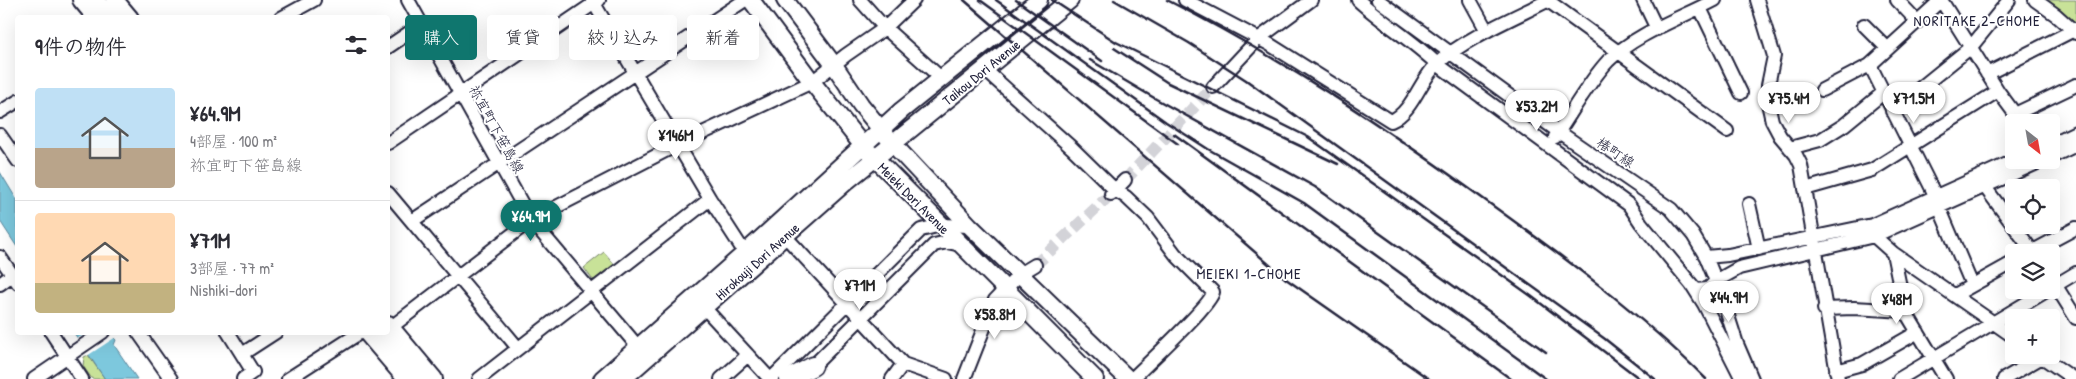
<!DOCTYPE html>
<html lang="ja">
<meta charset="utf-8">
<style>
:root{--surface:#fff;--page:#f2f2f3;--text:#2b2b33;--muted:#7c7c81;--line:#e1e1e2;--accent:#0f766e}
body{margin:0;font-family:"Patrick Hand","Klee One",sans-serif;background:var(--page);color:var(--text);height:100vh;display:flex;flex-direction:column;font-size:19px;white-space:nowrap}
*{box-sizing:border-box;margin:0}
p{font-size:16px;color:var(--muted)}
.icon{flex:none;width:28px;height:28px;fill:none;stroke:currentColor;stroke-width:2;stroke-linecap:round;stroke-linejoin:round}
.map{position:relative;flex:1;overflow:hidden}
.sheet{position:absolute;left:15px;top:15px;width:375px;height:320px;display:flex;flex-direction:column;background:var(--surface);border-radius:5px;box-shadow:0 5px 20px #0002}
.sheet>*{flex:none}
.top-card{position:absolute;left:405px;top:15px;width:475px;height:45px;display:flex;gap:10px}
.needle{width:32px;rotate:149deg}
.fabs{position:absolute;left:2005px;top:114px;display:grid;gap:10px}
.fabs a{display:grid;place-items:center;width:55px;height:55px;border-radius:5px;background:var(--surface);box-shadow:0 5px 20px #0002;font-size:25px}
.price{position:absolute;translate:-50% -42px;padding:0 11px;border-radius:18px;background:#fff;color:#222;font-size:16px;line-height:32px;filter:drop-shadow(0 1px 2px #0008)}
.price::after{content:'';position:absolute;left:50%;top:30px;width:15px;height:11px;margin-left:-8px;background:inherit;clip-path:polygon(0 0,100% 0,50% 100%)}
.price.selected{background:var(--accent);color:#fff}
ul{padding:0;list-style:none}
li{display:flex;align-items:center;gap:15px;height:125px;padding:0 20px}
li+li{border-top:1px solid var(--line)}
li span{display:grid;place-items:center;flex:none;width:140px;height:100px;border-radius:5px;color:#555}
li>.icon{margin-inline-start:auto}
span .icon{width:60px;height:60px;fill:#fffc;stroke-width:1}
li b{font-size:21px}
h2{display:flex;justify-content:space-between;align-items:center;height:60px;padding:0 20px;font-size:21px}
.tag{padding:0 18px;border-radius:5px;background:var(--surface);box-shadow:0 5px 20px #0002;font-size:18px;line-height:45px}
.tag.selected{background:var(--accent);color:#fff}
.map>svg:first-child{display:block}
.green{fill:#c8e298;stroke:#75826a}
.water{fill:#7dc8dd;stroke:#59869c}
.pier{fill:#fff}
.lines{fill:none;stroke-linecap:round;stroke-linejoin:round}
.minor-tunnel{stroke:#d3d3d8;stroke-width:12;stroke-dasharray:12 6;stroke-linecap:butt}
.minor-casing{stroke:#22223b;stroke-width:16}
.major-casing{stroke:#22223b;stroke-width:20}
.highway-casing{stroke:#22223b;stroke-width:21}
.minor{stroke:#fff;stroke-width:12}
.major{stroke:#fff;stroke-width:16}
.highway{stroke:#fff;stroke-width:18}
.rail{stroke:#22223b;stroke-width:2.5}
.labels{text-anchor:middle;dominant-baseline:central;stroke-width:4;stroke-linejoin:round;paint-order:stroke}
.street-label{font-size:14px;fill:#22223b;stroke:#fff}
.neighbourhood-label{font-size:15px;letter-spacing:1px;fill:#22223b;stroke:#fff}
</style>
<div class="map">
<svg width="2076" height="379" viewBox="0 0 2076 379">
<rect width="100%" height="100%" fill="#fff"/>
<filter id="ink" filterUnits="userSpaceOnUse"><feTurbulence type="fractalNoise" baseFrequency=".02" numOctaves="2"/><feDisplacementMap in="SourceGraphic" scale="10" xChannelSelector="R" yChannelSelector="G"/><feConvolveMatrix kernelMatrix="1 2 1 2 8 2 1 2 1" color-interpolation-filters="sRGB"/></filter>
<g filter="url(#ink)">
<path class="green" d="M2047 0H2076V23Z
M604 252 616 266 598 281 592 279 584 268Z
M88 355 105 379H92L83 366 84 357Z"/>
<path class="water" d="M0 172 17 200V247L0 221Z
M74 333H109L116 340 114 345 137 379H105Z"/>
<path class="pier" d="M113 332 116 337 87 356 76 339 87 333Z"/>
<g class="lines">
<path class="minor-tunnel" d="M1125 180 1213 87
M1035 265 1111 194"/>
<g class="minor-casing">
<path id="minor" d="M408 0 531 220 644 354
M592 0 710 199 745 253
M860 0 885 28 941 78
M1185 0 1269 44 1391 121C1413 112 1420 79 1438 63 1465 38 1516 17 1549 0
M1358 0C1383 23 1412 40 1437 64L1629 205 1641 223 1692 285 1704 304 1742 379
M1378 0 1559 132 1671 209 1693 235 1706 257 1720 291 1737 344 1752 379
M1470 0 1487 31
M1547 0 1727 131
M1643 0 1657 29
M1757 0 1774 56 1768 85V103L1772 121 1780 136 1796 155 1801 165 1838 379
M1897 0 1917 21
M1941 0 1998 91 2021 122
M2035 0 2056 15 2076 33
M1700 8 1741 93
M281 18 314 0
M1864 25 1887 48
M388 47 422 24
M1870 65 1935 195
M984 69 1072 148 1115 190 1126 197 1148 218 1176 255 1213 292C1212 304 1145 366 1132 379
M1987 74 2076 29
M1213 87 1258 39 1311 0
M1822 90 1870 65 1941 0
M1892 111 1971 47 2009 0
M0 112 18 101
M2015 114 2076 85
M0 135 18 161
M1555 137C1571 114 1589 81 1608 61 1635 34 1681 18 1715 0
M388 143 599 0
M2051 144 2076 132
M1790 148 1820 140 1844 125 1883 93
M2051 157 2076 145
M1985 187 2033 252
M1805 189 1872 170 1998 91
M388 193 518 348
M1111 194 1125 180
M1749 204 1759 249
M1939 207 1972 285
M412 221 745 0
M785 236 903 364 946 379
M1874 236 1893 253 2014 337
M2031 252 2076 228
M1893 253 1905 311 1946 379
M0 257 18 283
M1706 257 1728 255 1872 225 2016 160
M2051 278 2076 318
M0 284 12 275
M1692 285 1696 290 1708 289 1716 281 1739 268 1874 236 2044 160
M2051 288 2076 273
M1955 295 2014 262
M699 302 770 379
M1824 309 1854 308 1905 311
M390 328 531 220 677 145 812 82 846 55 885 28 914 0
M51 332 82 379
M138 332 171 379
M228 332 253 372 243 379
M242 354 276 332
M2039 355 2074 379
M1836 371 1862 364 1918 332
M807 372 934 245 947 242 961 245
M34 379 103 332
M288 379 361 332
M479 379 710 199
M721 379 748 355
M771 379 921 230 941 225 970 226
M892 379 903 364
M964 379 995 300 1020 274 1035 265
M1899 379 2048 290
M2004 379 2042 357"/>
</g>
<g class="major-casing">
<path id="major" d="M81 0 96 18
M115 0 130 18
M751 0 812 82 863 146 1095 379
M785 0 834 65 861 105 892 143 970 226 1128 379
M388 324 434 379
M366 332 406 379
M602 379 745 253 902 110 1039 0
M623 379 847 181 1070 0"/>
</g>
<g class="highway-casing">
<path id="highway" d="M94 0 110 18
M379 332 417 379
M789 379 813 366"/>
</g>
<use href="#minor" class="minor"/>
<use href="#major" class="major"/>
<use href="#highway" class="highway"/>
<path class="rail" d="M903 0H904
M964 0 1286 279 1429 379
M980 0 1178 144
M996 0 1166 122 1208 149 1304 203 1546 379
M1016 0 1102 61
M1052 0 1116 42 1308 137 1531 296 1640 379
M1114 0 1189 43 1246 80 1605 339 1655 379
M1167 0C1281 58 1386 128 1489 203 1565 258 1640 313 1706 379
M1114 48 1168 83 1338 164
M1090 60 1156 99 1315 187 1546 352
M1174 134 1511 379"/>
</g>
</g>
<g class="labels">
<g class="street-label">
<text transform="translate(981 72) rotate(-39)">Taikou Dori Avenue</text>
<text transform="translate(497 129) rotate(61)">祢宜町下笹島線</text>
<text transform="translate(1616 152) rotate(34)">椿町線</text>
<text transform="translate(914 198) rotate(45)">Meieki Dori Avenue</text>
<text transform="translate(757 261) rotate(-42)">Hirokouji Dori Avenue</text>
</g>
<g class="neighbourhood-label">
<text x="1977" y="20">NORITAKE 2-CHOME</text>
<text x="1249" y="273">MEIEKI 1-CHOME</text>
</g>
</g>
</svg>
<div class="fabs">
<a><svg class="needle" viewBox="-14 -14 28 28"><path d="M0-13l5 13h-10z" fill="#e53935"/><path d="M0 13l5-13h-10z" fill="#7c7c81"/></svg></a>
<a><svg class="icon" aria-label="locate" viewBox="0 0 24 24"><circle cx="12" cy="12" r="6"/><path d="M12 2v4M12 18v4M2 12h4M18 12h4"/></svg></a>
<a><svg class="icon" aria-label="layers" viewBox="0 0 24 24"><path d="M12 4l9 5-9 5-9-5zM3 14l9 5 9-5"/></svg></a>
<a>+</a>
</div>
<b class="price" style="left:1789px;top:124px">¥75.4M</b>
<b class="price" style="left:1914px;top:124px">¥71.5M</b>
<b class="price" style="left:1537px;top:132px">¥53.2M</b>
<b class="price" style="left:676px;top:161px">¥146M</b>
<b class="price selected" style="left:531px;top:242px">¥64.9M</b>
<b class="price" style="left:860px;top:311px">¥71M</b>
<b class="price" style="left:1729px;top:323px">¥44.9M</b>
<b class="price" style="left:1897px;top:325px">¥48M</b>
<b class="price" style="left:995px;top:340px">¥58.8M</b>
<div class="top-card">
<a class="tag selected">購入</a>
<a class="tag">賃貸</a>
<a class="tag">絞り込み</a>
<a class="tag">新着</a>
</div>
<section class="sheet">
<h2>9件の物件<svg class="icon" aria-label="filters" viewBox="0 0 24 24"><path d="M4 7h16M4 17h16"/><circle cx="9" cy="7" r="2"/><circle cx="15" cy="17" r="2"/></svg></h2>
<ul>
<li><span style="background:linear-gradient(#bfe0f5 60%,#b9a48a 0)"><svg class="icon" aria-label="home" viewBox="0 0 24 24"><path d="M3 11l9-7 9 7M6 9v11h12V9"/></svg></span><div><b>¥64.9M</b><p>4部屋 · 100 m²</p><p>祢宜町下笹島線</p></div></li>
<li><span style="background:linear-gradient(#ffd9b3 70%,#c2b280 0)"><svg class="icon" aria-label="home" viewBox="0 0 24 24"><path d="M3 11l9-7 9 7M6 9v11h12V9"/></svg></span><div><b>¥71M</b><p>3部屋 · 77 m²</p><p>Nishiki-dori</p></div></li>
</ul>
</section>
</div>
